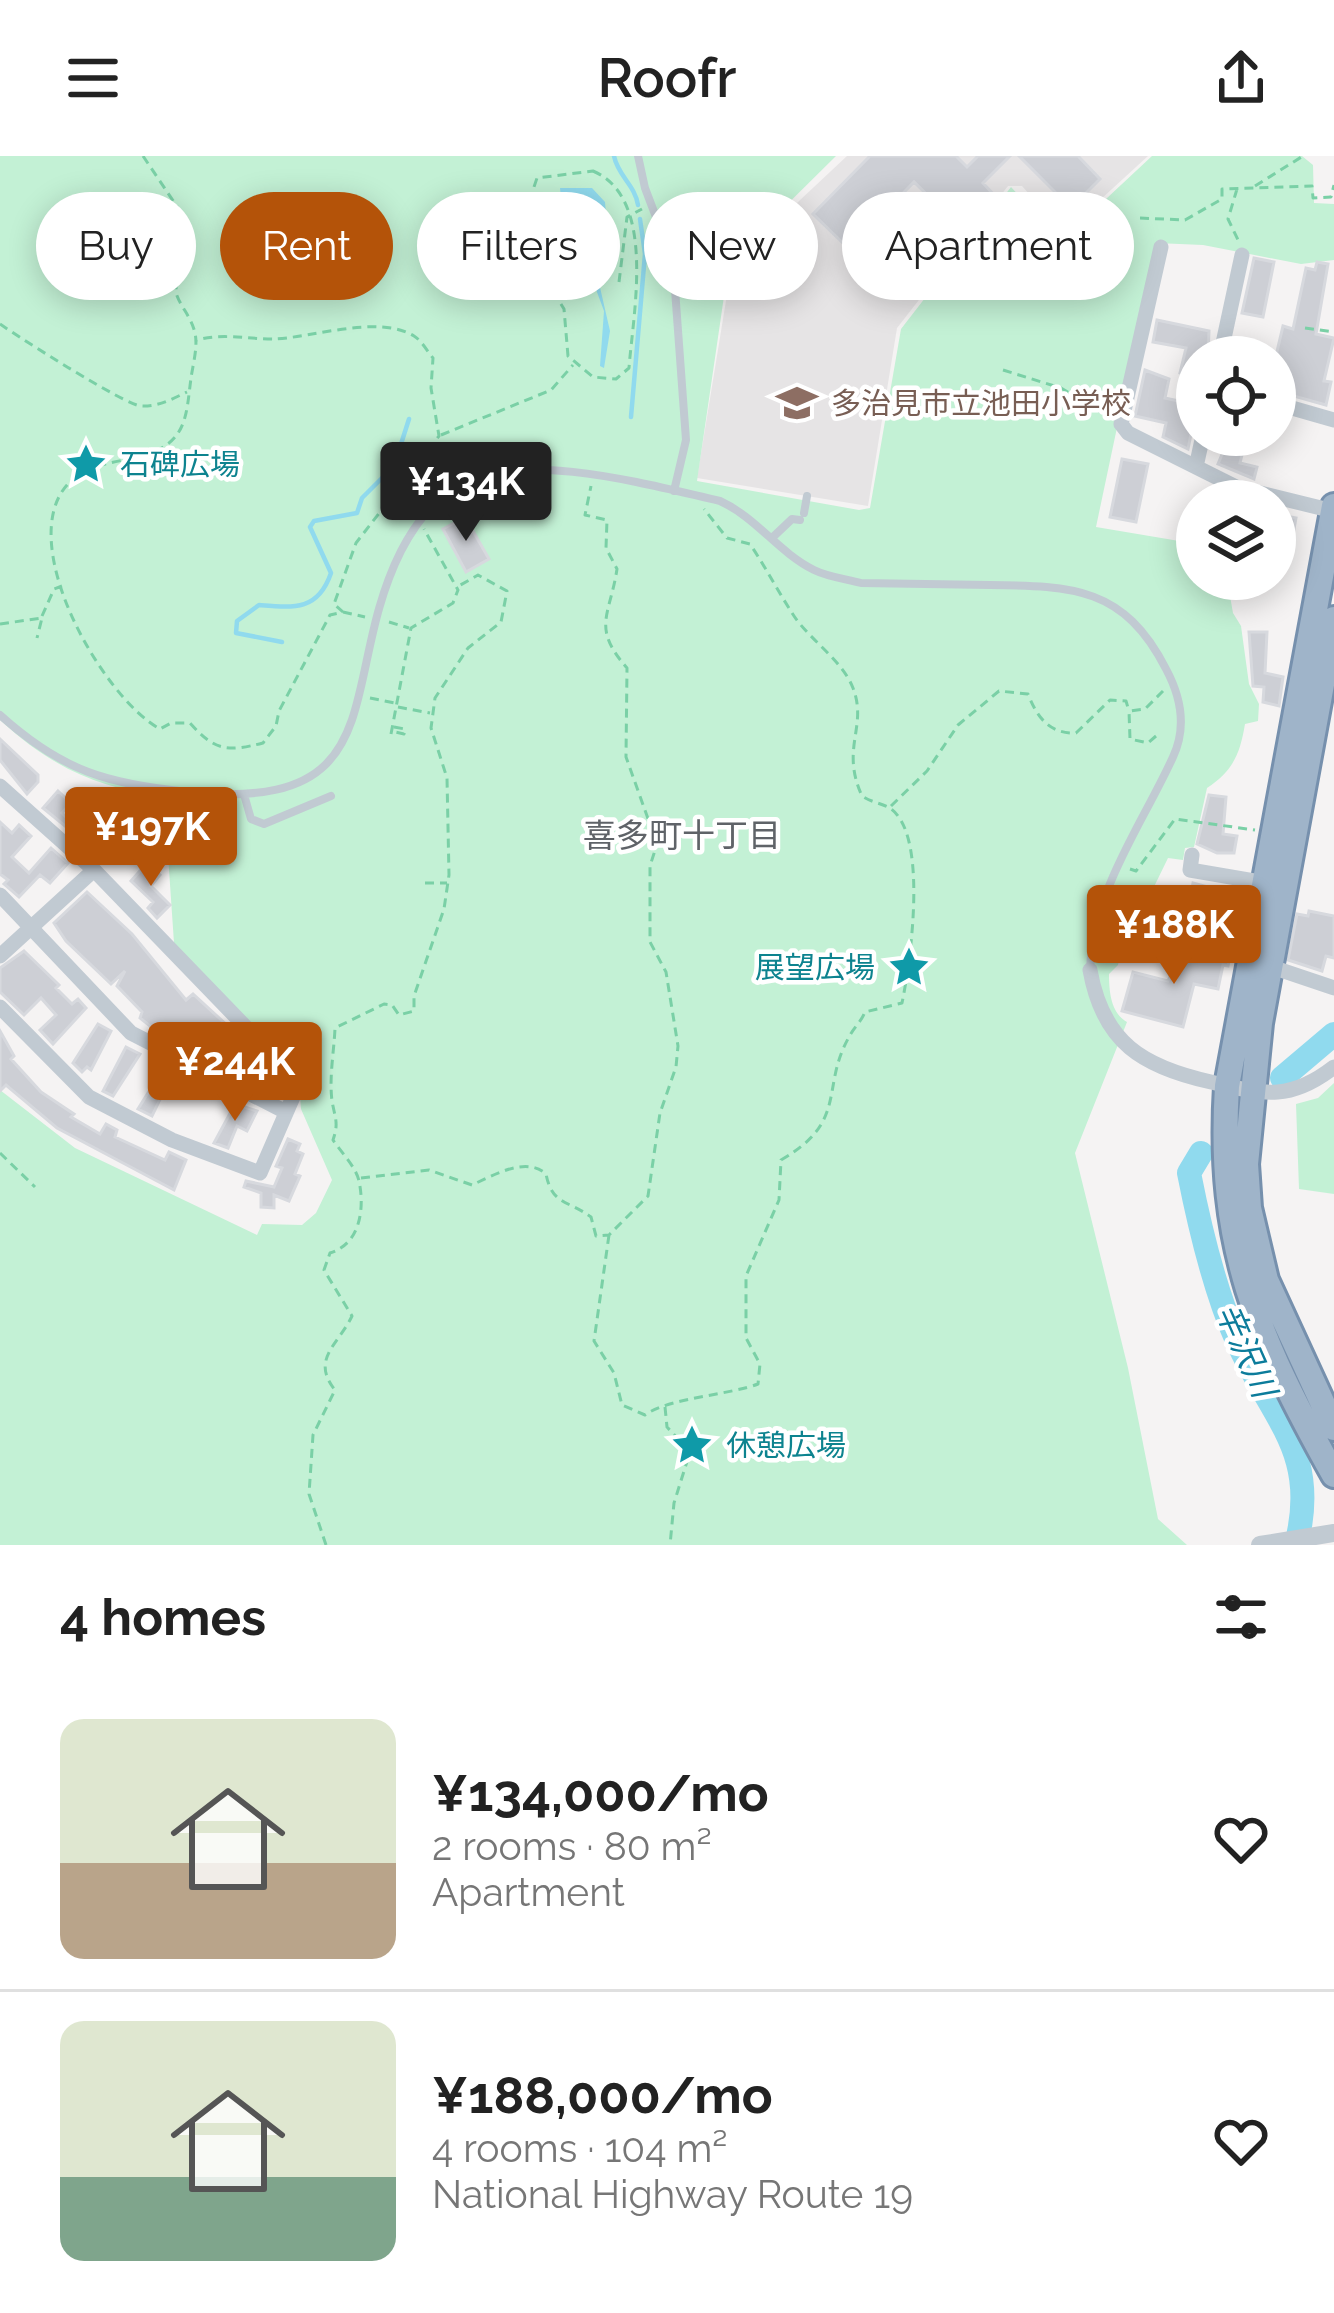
<!DOCTYPE html>
<meta charset="utf-8">
<style>
:root{--surface:#fff;--page:#f6f6f6;--text:#222;--muted:#767676;--line:#e0e0e0;--accent:#b45309}
body{margin:0;font-family:Raleway,"Noto Sans JP",sans-serif;background:var(--page);color:var(--text);height:100vh;display:flex;flex-direction:column;font-size:45px;white-space:nowrap}
*{box-sizing:border-box;margin:0}
p{font-size:39px;color:var(--muted)}
.icon{flex:none;width:66px;height:66px;fill:none;stroke:currentColor;stroke-width:2;stroke-linecap:round;stroke-linejoin:round}
.map{position:relative;height:1389px;overflow:hidden}
.sheet{display:flex;flex-direction:column;background:var(--surface);flex:1}
.sheet>*{flex:none}
.guide{position:absolute;left:36px;top:36px;width:1263px;height:108px;display:flex;gap:24px}
.controls{position:absolute;left:1176px;top:180px;display:grid;gap:24px}
.controls a{display:grid;place-items:center;width:120px;height:120px;border-radius:50%;background:var(--surface);box-shadow:0 6px 30px #0003;font-size:60px}
.price{position:absolute;translate:-50% -102px;padding:0 27px;border-radius:12px;background:var(--accent);color:#fff;font-size:39px;line-height:78px;filter:drop-shadow(0 3px 6px #0008)}
.price::after{content:'';position:absolute;left:50%;top:72px;width:36px;height:27px;margin-left:-18px;background:inherit;clip-path:polygon(0 0,100% 0,50% 100%)}
.price.selected{background:#222;color:#fff}
ul{padding:0;list-style:none}
li{display:flex;align-items:center;gap:36px;height:300px;padding:0 60px}
li+li{border-top:3px solid var(--line)}
li span{display:grid;place-items:center;flex:none;width:336px;height:240px;border-radius:24px;color:#555}
li>.icon{margin-inline-start:auto}
span .icon{width:144px;height:144px;fill:#fffc;stroke-width:1}
li b{font-size:51px}
h2{display:flex;justify-content:space-between;align-items:center;height:144px;padding:0 60px;font-size:51px}
.tag{padding:0 42px;border-radius:54px;background:var(--surface);box-shadow:0 6px 30px #0003;font-size:42px;line-height:108px}
.tag.selected{background:var(--accent);color:#fff}
header{display:flex;justify-content:space-between;align-items:center;height:156px;padding:0 60px;background:var(--surface);font-size:54px;font-weight:600}
.map>svg:first-child{display:block}
.education{fill:#e6e4e5}
.green{fill:#c3f1d5}
.water{fill:#90daee}
.lines{fill:none;stroke-linecap:round;stroke-linejoin:round}
.stream{stroke:#90daee;stroke-width:4.5}
.river{stroke:#90daee;stroke-width:24}
.building{fill:#cdcfd5;stroke:#d7d9de;stroke-width:3}
.trunk-casing{stroke:#7690ad;stroke-width:30}
.path{stroke:#7ad0a6;stroke-width:3;stroke-dasharray:9 6;stroke-linecap:butt}
.service{stroke:#c1cad2;stroke-width:8}
.minor{stroke:#c1cad2;stroke-width:15}
.tertiary{stroke:#c1cad2;stroke-width:18}
.trunk{stroke:#9fb4c9;stroke-width:24}
.labels{text-anchor:middle;dominant-baseline:central;stroke-width:9;stroke-linejoin:round;paint-order:stroke}
.education-label{font-size:30px;fill:#785e54;stroke:#fff;text-anchor:start}
.culture-label{font-size:30px;fill:#0d838f;stroke:#fff;text-anchor:start}
.neighbourhood-label{font-size:33px;fill:#5f6368;stroke:#fff}
.water-label{font-size:33px;font-style:italic;fill:#0c7c9b;stroke:#fff}
</style>
<header><svg class="icon" aria-label="menu" viewBox="0 0 24 24"><path d="M4 6h16M4 12h16M4 18h16"/></svg>Roofr<svg class="icon" aria-label="share" viewBox="0 0 24 24"><path d="M12 15V3M7 8l5-5 5 5M5 13v7h14v-7"/></svg></header>
<div class="map">
<svg width="1334" height="1389" viewBox="0 0 1334 1389">
<rect width="100%" height="100%" fill="#f5f3f3"/>
<path class="education" d="M847 0H1148L1064 77 1022 30H1008L897 172 868 350 697 322 732 108Z"/>
<path class="green" d="M0 0H836L729 106 697 325 859 354 870 352 901 173 1011 31 1061 85 1152 0H1302L1313 9 1314 47 1334 48V104L1301 108 1203 89 1156 87 1096 371 1197 388V423H1227L1233 457 1241 470 1249 528 1259 548 1258 565 1245 568C1240 598 1233 615 1207 632L1194 691 1185 692 1183 704 1168 702 1150 739 1130 750 1118 809 1109 818C1109 836 1111 857 1127 866L1075 997 1128 1212 1158 1363 1187 1389H0V934L75 992 257 1079 262 1068 302 1069 316 1057 332 1024 301 953 300 939 174 787 164 640C97 633 49 609 0 564Z
M1334 927V1038L1299 1033 1296 948 1318 942Z"/>
<path class="water" d="M560 32H592L605 46 611 118 599 127 610 175 604 212 600 210 604 155 594 128 585 130 569 108Z"/>
<g class="lines">
<path class="stream" d="M614 0C618 20 635 29 638 49
M631 261 645 98 640 63
M282 486 236 477 237 465 259 449C294 452 318 455 331 417L310 371 314 365 357 357 362 342 394 310 409 263"/>
<path class="river" d="M1282 922 1334 878
M1201 997 1189 1017C1200 1073 1214 1133 1237 1185 1273 1265 1320 1296 1296 1389"/>
</g>
<path class="building" d="M870 0H956L967 11 978 0H1010L983 27 995 40 962 73 914 26 849 93 813 58Z
M1019 0H1078L1100 23 1071 52Z
M1254 102 1274 106 1263 161 1242 157Z
M1317 106 1328 108 1316 178 1334 182 1324 225 1331 226 1326 249 1287 238 1275 244V204L1283 170 1293 173 1306 112 1315 114Z
M1157 164 1209 175 1208 201H1197V221L1180 217 1186 192 1153 186Z
M1145 214 1169 223 1165 242 1197 249 1188 293 1163 281 1166 267 1135 260Z
M1216 279H1247L1240 307 1257 311 1254 323 1218 308 1223 296 1213 292Z
M1122 303 1148 308 1136 366 1110 361Z
M1275 358 1296 362 1289 401 1275 398Z
M465 361 489 403 466 416 443 373Z
M1249 476H1267L1265 517 1283 521 1279 550 1263 546 1264 531 1253 530Z
M0 583 38 619V626L27 638 0 604Z
M58 635 71 647 62 657 77 672 97 649 110 660 100 673 105 677 92 692 43 652Z
M1209 639 1226 641 1223 678 1237 680 1234 697H1217L1197 688Z
M0 666 12 677 19 669 31 680 12 701 29 717 51 692 68 707 50 727 40 719 19 741 4 728 8 724 0 718Z
M147 707 160 719 151 730 170 749 157 762 148 752 153 746 131 725Z
M1193 727 1241 740 1234 777 1224 775 1225 770 1186 767Z
M87 736 132 778 186 844 193 838 229 871 208 903 160 878 140 862 142 856 117 830 125 815 111 828 66 785 54 767Z
M1148 753 1165 757 1157 790 1139 786Z
M1309 755 1334 760V802L1326 800 1322 815 1288 804 1297 758 1308 760Z
M1182 791 1230 800 1228 810 1223 809 1218 833 1194 828 1183 871 1122 855 1133 816 1168 825Z
M24 795 59 829 56 832 72 848 78 843 86 852 53 888 40 874 56 859 41 842 24 859 0 836V812Z
M98 868 111 875 91 914 87 911 82 916 73 907Z
M0 875 14 900 11 903 41 936 74 958 71 961 100 978 106 968 117 974 115 981 165 1004 169 996 186 1004 174 1034 57 972 6 929 0 935Z
M246 889 278 922 269 934 231 907Z
M126 891 140 898 113 940 103 935Z
M166 908 181 916 171 935 165 933 152 960 138 953Z
M235 948 257 955 247 975 237 970 228 992 214 987Z
M288 983 300 988 297 995 303 998 295 1018 300 1020 289 1045 274 1039V1052L261 1051V1037L244 1031 246 1025 274 1031 282 1012 276 1010Z"/>
<g class="lines">
<g class="trunk-casing">
<path id="trunk" d="M1334 350 1227 930C1217 1090 1257 1181 1334 1319
M1334 463 1260 867 1246 1008 1249 1052 1266 1124 1334 1272"/>
</g>
<path class="path" d="M143 0 178 52C180 81 176 108 176 137 181 152 191 160 195 177 198 191 193 208 191 222 186 259 188 287 142 300 116 307 86 307 67 329 15 388 102 541 160 573L171 567H190C215 595 227 596 263 587L276 570 279 555 330 459 343 456 334 448 356 387 439 280 431 232 433 202C427 195 422 185 414 180 378 158 312 182 273 183 247 183 222 177 197 184
M593 15C657 42 633 157 629 212L616 223 593 221 568 200 564 153 545 122 541 73 528 49 537 22Z
M1255 30 1303 0
M1237 33 1228 63 1239 86
M1140 62 1185 64 1222 43V33L1312 30 1313 42 1331 41 1334 29
M619 126 627 61 642 53
M0 168C20 182 125 249 141 250 158 251 172 243 187 236
M1305 172 1334 176
M1003 214 1061 232 1109 261
M441 279 551 234 573 209
M343 456 365 461
M42 460 54 433 62 430
M389 466 409 472
M0 468 42 462 37 482
M370 542 395 547
M398 551 430 557
M394 571 405 573 404 578 395 576
M391 578 411 472 453 447 458 434 424 373
M1156 580 1148 587 1130 583 1129 555 1145 553 1163 535
M891 650 927 615 958 569 999 535 1028 538C1037 561 1049 578 1076 577L1110 544 1126 545 1129 555
M105 706 120 691 122 638
M1130 713 1136 715 1175 663 1255 674
M425 727H447
M0 997 35 1031
M361 1022 429 1014 472 1029C494 1019 526 1000 546 1018 552 1049 568 1044 591 1061L596 1080 609 1079 648 1040 660 957 676 911 678 890 666 816 650 786V710L657 688 626 601 627 512C591 471 610 460 617 413L606 392 607 364 585 359 591 330
M609 1079 594 1185 614 1217 622 1249 645 1259C668 1242 729 1239 758 1228L760 1208 746 1182V1120L779 1044 781 1004C849 965 820 932 849 881 854 871 861 866 865 856L902 847C910 809 930 674 888 651 880 647 871 646 862 640 840 592 868 571 853 532 842 504 810 484 794 460 779 437 766 412 750 388L727 382 704 353
M665 1251 667 1271 690 1296 674 1347 670 1389
M326 1389 309 1338 313 1279 335 1234C310 1203 339 1188 352 1160L324 1114 330 1097C360 1088 365 1053 359 1025 356 1011 341 996 333 984 339 967 335 962 332 945 329 921 334 896 335 872L384 848 392 849 399 859 414 855V840L444 753 449 719 447 622 431 572 435 542 468 492 501 466 507 435 478 419 457 431"/>
<path class="service" d="M638 0 645 32 673 106 686 284 674 335
M804 357 807 340
M773 381 792 363 800 364
M0 559C62 615 107 628 189 636 398 657 336 524 401 395 415 368 433 343 461 328 526 294 649 329 720 345 757 362 778 396 814 414 828 421 846 423 861 427 904 428 947 428 990 429 1073 430 1124 431 1166 513 1181 541 1187 571 1173 601 1141 671 1094 732 1090 813
M245 642 251 663 264 668 331 640"/>
<path class="minor" d="M1161 91 1121 268 1128 277 1236 331 1333 355
M1220 201 1242 99
M1285 250 1334 264
M1196 311 1203 279
M0 630 94 714 292 919 293 941 260 1017 172 984 89 941 0 851
M1192 699 1190 714 1266 727
M0 739 131 877 286 956
M1167 797 1174 777 1254 793
M0 800 94 714
M1272 811 1334 832
M1090 814C1103 887 1143 911 1211 926 1263 938 1289 946 1334 911"/>
<path class="tertiary" d="M1260 1389 1334 1377"/>
<use href="#trunk" class="trunk"/>
</g>
<defs>
<g id="school-bare" transform="scale(3.24)"><path d="M0-5L7-2L0 1L-7-2ZM-4 1L0 2.5L4 1V4Q0 6-4 4Z" fill="#8d6e63" stroke="#fff" stroke-width="2.5" paint-order="stroke"/></g>
<g id="sight-bare" transform="scale(3.24)"><path d="M0-6L1.8-2.2L6-1.7L2.9 1.2L3.7 5.4L0 3.3L-3.7 5.4L-2.9 1.2L-6-1.7L-1.8-2.2Z" fill="#0f9aa8" stroke="#fff" stroke-width="2.5" paint-order="stroke"/></g>
</defs>
<g fill-rule="evenodd">
<use href="#school-bare" x="797" y="247"/>
<use href="#sight-bare" x="86" y="308"/>
<use href="#sight-bare" x="909" y="811"/>
<use href="#sight-bare" x="692" y="1289"/>
</g>
<g class="labels">
<g class="education-label">
<text x="831" y="247">多治見市立池田小学校</text>
</g>
<g class="culture-label">
<text x="120" y="308">石碑広場</text>
<text x="875" y="811" text-anchor="end">展望広場</text>
<text x="726" y="1289">休憩広場</text>
</g>
<g class="neighbourhood-label">
<text x="682" y="679">喜多町十丁目</text>
</g>
<g class="water-label">
<text transform="translate(1246 1194) rotate(66)">辛沢川</text>
</g>
</g>
</svg>
<div class="controls">
<a><svg class="icon" aria-label="locate" viewBox="0 0 24 24"><circle cx="12" cy="12" r="6"/><path d="M12 2v4M12 18v4M2 12h4M18 12h4"/></svg></a>
<a><svg class="icon" aria-label="layers" viewBox="0 0 24 24"><path d="M12 4l9 5-9 5-9-5zM3 14l9 5 9-5"/></svg></a>
</div>
<b class="price selected" style="left:466px;top:388px">¥134K</b>
<b class="price" style="left:151px;top:733px">¥197K</b>
<b class="price" style="left:1174px;top:831px">¥188K</b>
<b class="price" style="left:235px;top:968px">¥244K</b>
<div class="guide">
<a class="tag">Buy</a>
<a class="tag selected">Rent</a>
<a class="tag">Filters</a>
<a class="tag">New</a>
<a class="tag">Apartment</a>
</div>
</div>
<section class="sheet">
<h2>4 homes<svg class="icon" aria-label="filters" viewBox="0 0 24 24"><path d="M4 7h16M4 17h16"/><circle cx="9" cy="7" r="2"/><circle cx="15" cy="17" r="2"/></svg></h2>
<ul>
<li><span style="background:linear-gradient(#dfe7d0 60%,#b9a48a 0)"><svg class="icon" aria-label="home" viewBox="0 0 24 24"><path d="M3 11l9-7 9 7M6 9v11h12V9"/></svg></span><div><b>¥134,000/mo</b><p>2 rooms · 80 m²</p><p>Apartment</p></div><svg class="icon" aria-label="heart" viewBox="0 0 24 24"><path d="M12 20l-8-8c-3-5 5-10 8-4 3-6 11-1 8 4z"/></svg></li>
<li><span style="background:linear-gradient(#dfe7d0 65%,#7fa58c 0)"><svg class="icon" aria-label="home" viewBox="0 0 24 24"><path d="M3 11l9-7 9 7M6 9v11h12V9"/></svg></span><div><b>¥188,000/mo</b><p>4 rooms · 104 m²</p><p>National Highway Route 19</p></div><svg class="icon" aria-label="heart" viewBox="0 0 24 24"><path d="M12 20l-8-8c-3-5 5-10 8-4 3-6 11-1 8 4z"/></svg></li>
</ul>
</section>
